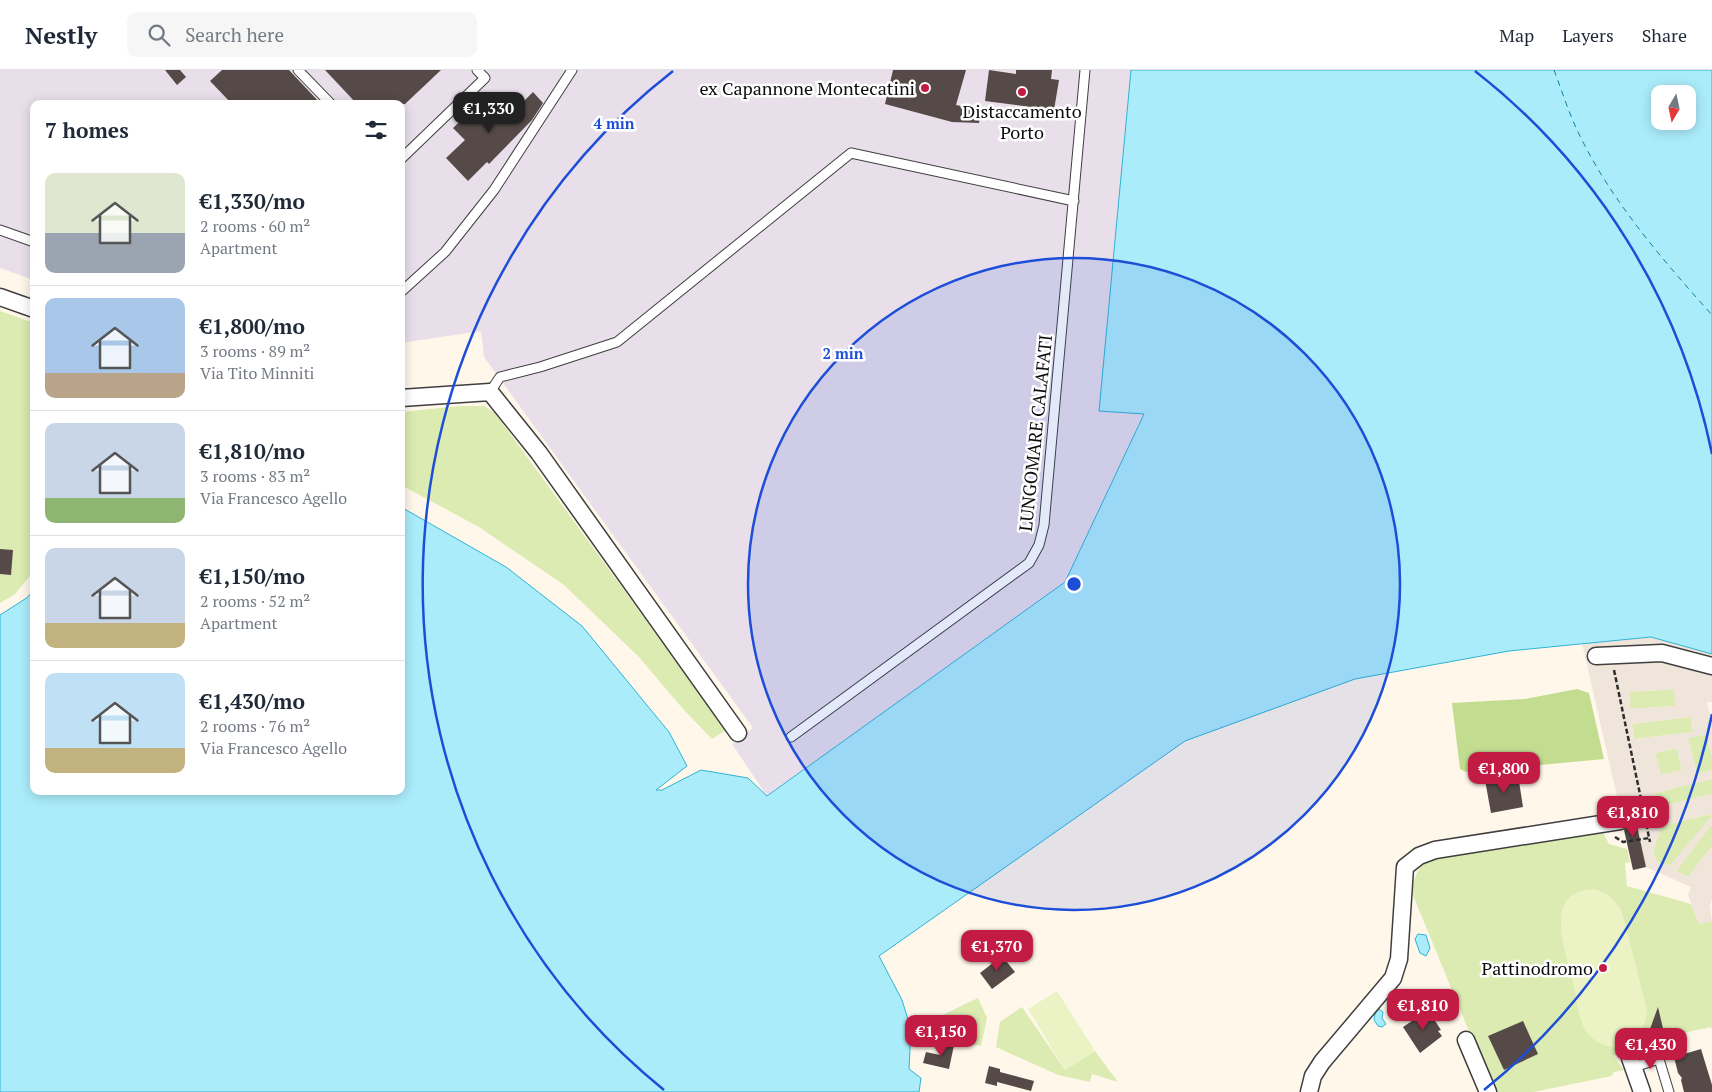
<!DOCTYPE html>
<meta charset="utf-8">
<style>
:root{--surface:#fff;--page:#f6f6f7;--text:#1f2937;--muted:#747a83;--line:#e0e1e3;--accent:#c31c44}
body{margin:0;font-family:"PT Serif",serif;background:var(--page);color:var(--text);height:100vh;display:flex;flex-direction:column;font-size:19px;white-space:nowrap}
*{box-sizing:border-box;margin:0}
p{font-size:16px;color:var(--muted)}
.icon{flex:none;width:28px;height:28px;fill:none;stroke:currentColor;stroke-width:2;stroke-linecap:round;stroke-linejoin:round}
.map{position:relative;flex:1;overflow:hidden}
.details{position:absolute;left:30px;top:30px;width:375px;height:695px;display:flex;flex-direction:column;background:var(--surface);border-radius:10px;box-shadow:0 2px 12px #0003}
.details>*{flex:none}
.needle{width:32px;rotate:189deg}
.fabs{position:absolute;left:1651px;top:15px;display:grid;gap:10px}
.fabs a{display:grid;place-items:center;width:45px;height:45px;border-radius:10px;background:var(--surface);box-shadow:0 2px 12px #0003;font-size:25px}
.price{position:absolute;translate:-50% -42px;padding:0 11px;border-radius:10px;background:var(--accent);color:#fff;font-size:16px;line-height:32px;filter:drop-shadow(0 1px 2px #0008)}
.price::after{content:'';position:absolute;left:50%;top:30px;width:15px;height:11px;margin-left:-8px;background:inherit;clip-path:polygon(0 0,100% 0,50% 100%)}
.price.active{background:#222;color:#fff}
ul{padding:0;list-style:none}
li{display:flex;align-items:center;gap:15px;height:125px;padding:0 15px}
li+li{border-top:1px solid var(--line)}
li span{display:grid;place-items:center;flex:none;width:140px;height:100px;border-radius:10px;color:#555}
li>.icon{margin-inline-start:auto}
span .icon{width:60px;height:60px;fill:#fffc;stroke-width:1}
li b{font-size:21px}
h2{display:flex;justify-content:space-between;align-items:center;height:60px;padding:0 15px;font-size:21px}
header{display:flex;align-items:center;gap:30px;box-sizing:border-box;height:70px;padding:0 25px;background:var(--surface);border-bottom:1px solid var(--line)}
header strong{font-size:24px}
nav{display:flex;gap:28px;margin-inline-start:auto;font-size:18px}
.search{width:350px;height:45px;background:var(--page);display:flex;align-items:center;gap:12px;box-sizing:border-box;padding:0 18px;border-radius:10px;color:var(--muted);font-size:19px}
.map>svg:first-child{display:block}
.industrial{fill:#e8dfeb}
.green{fill:#dbebb2}
.forest{fill:#c2dd90}
.pitch{fill:#ebf2c4}
.plaza{fill:#efe5da;fill-rule:evenodd}
.water{fill:#abecfa;stroke:#2eb3d5;fill-rule:evenodd}
.lines{fill:none;stroke-linecap:round;stroke-linejoin:round}
.ferry{stroke:#0e80a4;stroke-width:1;stroke-dasharray:6 5;stroke-linecap:butt}
.building{fill:#554a47}
.lane-casing{stroke:#3f3f3f;stroke-width:11}
.street-casing{stroke:#3f3f3f;stroke-width:19}
.path{stroke:#2e2e2e;stroke-width:2.5;stroke-dasharray:5 2.5;stroke-linecap:butt}
.lane{stroke:#fff;stroke-width:9}
.street{stroke:#fff;stroke-width:16}
.ring{fill:none;stroke:#1d4ed8;stroke-width:2.5}
.poi-dot{fill:#c31c44;stroke:#fff;stroke-width:2}
.labels{text-anchor:middle;dominant-baseline:central;stroke-width:5;stroke-linejoin:round;paint-order:stroke}
.poi-label{font-size:18px;fill:#0c0c0c;stroke:#fff;text-anchor:end}
.street-label{font-size:18px;fill:#0c0c0c;stroke:#fff}
.centre{fill:#1d4ed8;stroke:#fff;stroke-width:2.5}
.ring-label{font-size:15px;text-anchor:middle;font-weight:bold;fill:#1d4ed8;stroke:#fff;stroke-width:5;stroke-linejoin:round;paint-order:stroke}
</style>
<header>
<strong>Nestly</strong>
<div class="search"><svg class="icon" aria-label="search" viewBox="0 0 24 24"><circle cx="10" cy="10" r="6"/><path d="M15 15l6 6"/></svg>Search here</div>
<nav><a>Map</a><a>Layers</a><a>Share</a></nav>
</header>
<div class="map">
<svg width="1712" height="1022" viewBox="0 0 1712 1022">
<rect width="100%" height="100%" fill="#fff7ea"/>
<path class="industrial" d="M0 0H1131L1099 340 1144 343 1065 512 767 726 732 674 753 658 484 287 481 261 401 273V34H34V210L0 198Z"/>
<path class="green" d="M0 241 34 253V501L15 524 0 533Z
M460 336H484L495 343 726 660 712 669 683 639 639 587 564 515 479 457 401 415V342Z
M1675 619 1676 636 1630 639 1629 622Z
M1691 647 1693 662 1634 669 1632 654Z
M1706 664 1712 686V700L1697 704 1688 668Z
M1677 678 1682 700 1661 705 1655 683Z
M1712 709V724L1658 737 1655 723Z
M1710 744 1712 746 1670 796 1657 792 1653 782 1662 756Z
M1712 754V776L1688 807 1676 801Z
M1597 761 1603 763 1609 774 1627 779 1630 792 1625 793 1627 816 1691 834 1699 854 1712 851V960L1711 957 1665 967 1613 986 1624 1000 1614 1002 1612 1006 1533 1022H1494L1412 823C1413 806 1419 796 1432 785Z
M978 928 987 948 981 976 933 965 935 956 932 950Z
M1022 937 1065 1000 1095 981 1118 1012 1092 1004 1090 1012 1058 1005 996 977 1000 952Z"/>
<path class="forest" d="M1577 619 1589 623 1604 689 1466 702 1460 699 1452 633 1525 629Z"/>
<path class="pitch" d="M1593 819C1608 822 1615 830 1622 842L1647 940C1645 973 1612 990 1588 964 1578 952 1577 928 1573 913 1566 881 1541 822 1593 819Z
M1057 921 1095 981 1065 1000 1028 939Z"/>
<path class="plaza" d="M1651 567 1712 584V632H1707L1712 652V686L1706 664 1688 668 1697 704 1712 700V709L1655 723 1659 737 1712 724V745L1710 744 1662 756 1653 782 1657 792 1670 796 1712 746V754L1676 801 1688 807 1712 776V829L1710 835 1712 851 1699 854 1688 825 1691 817 1646 797 1632 733 1619 735 1582 573ZM1674 619 1675 636 1630 639 1629 622ZM1691 647 1693 662 1634 669 1632 654ZM1677 678 1682 700 1661 705 1655 683Z"/>
<path class="water" d="M1131 0H1712V584L1651 567 1509 581 1355 609 1185 671 879 886 902 930 911 959 909 999 921 1008 919 1022H0V545L28 527 34 519V721H401V437L506 497 582 556 669 662 687 696 656 720H662L701 700 748 708 767 726 1065 512 1144 344 1099 341ZM1660 24H1688V51H1660Z
M1418 864 1426 865 1430 878 1426 886 1420 883 1415 869Z
M1379 939 1383 942 1382 948 1386 954 1382 957 1378 956 1374 950 1375 944Z"/>
<g class="lines">
<path class="ferry" d="M1554 0C1562 21 1569 44 1579 64 1612 132 1662 189 1712 245"/>
</g>
<path class="building" d="M165 0H180L186 7 177 15Z
M222 0H289L321 34H232L210 11Z
M325 0H441L405 34H357Z
M893 0H966L956 35 981 40 979 53 952 52 885 34Z
M989 0 1016 4V0H1052L1051 9 1059 10 1054 40 985 31Z
M533 22 543 33 532 50 489 94 487 92 468 111 446 88 465 70 453 58 483 29 504 51Z
M0 479 13 480 11 505 0 504Z
M1518 705 1523 737 1491 743 1485 710Z
M1632 733 1646 797 1633 800 1624 760 1629 755 1630 749 1627 744 1620 741 1619 735Z
M1002 886 1015 902 992 919 980 903Z
M1658 937 1665 967 1646 974 1644 966 1650 959Z
M1428 940 1441 960 1438 961 1442 966 1420 983 1403 957Z
M1523 951 1538 984 1504 1000 1488 966Z
M942 973 954 975 949 999 923 993 926 982 940 985Z
M1701 979 1712 1015V1022H1684L1681 1010 1682 1008 1678 1003 1674 987Z
M989 996 1000 999V1002L1034 1011 1031 1021 997 1012V1016L985 1013Z"/>
<g class="lines">
<g class="lane-casing">
<path id="lane" d="M298 0 331 34
M401 89 485 8 477 0
M0 160 34 172
M401 222 445 182 494 120 572 0
M490 322 500 307 540 297 617 272 851 83 1074 131
M791 667 1029 493 1039 475 1044 455 1085 0
M1634 997 1659 989 1669 1022"/>
</g>
<g class="street-casing">
<path id="street" d="M0 227 34 239
M401 328 490 322 539 383 738 663
M1596 586 1662 583 1712 596
M1466 970 1488 1022
M1630 988 1642 1022
M1309 1022 1313 1006 1322 992 1393 908 1399 889 1405 797 1419 786 1435 780 1620 751"/>
</g>
<path class="path" d="M1614 600 1650 772
M1615 767 1623 772 1649 768"/>
<use href="#lane" class="lane"/>
<use href="#street" class="street"/>
</g>
<circle cx="1074" cy="514" r="326" fill="#1d4ed8" fill-opacity=".12"/>
<g class="ring">
<circle cx="1074" cy="514" r="326"/>
<path d="M1712 644A651 651 0 0 1 1484 1020M664 1020A651 651 0 0 1 673 1M1475 1A651 651 0 0 1 1712 384"/>
</g>
<g class="poi-dot">
<circle cx="925" cy="18" r="5"/>
<circle cx="1022" cy="22" r="5"/>
<circle cx="1603" cy="898" r="5"/>
</g>
<g class="labels">
<g class="poi-label">
<text x="915" y="18">ex Capannone Montecatini</text>
<text x="1022" y="41" text-anchor="middle">Distaccamento<tspan x="1022" dy="21">Porto</tspan></text>
<text x="1593" y="898">Pattinodromo</text>
</g>
<g class="street-label">
<text transform="translate(1035 363) rotate(-84)">LUNGOMARE CALAFATI</text>
</g>
</g>
<circle cx="1074" cy="514" r="8" class="centre"/>
<g class="ring-label">
<text x="614" y="59">4 min</text>
<text x="843" y="289">2 min</text>
</g>
</svg>
<div class="fabs">
<a><svg class="needle" viewBox="-14 -14 28 28"><path d="M0-13l5 13h-10z" fill="#e53935"/><path d="M0 13l5-13h-10z" fill="#747a83"/></svg></a>
</div>
<b class="price active" style="left:489px;top:64px">€1,330</b>
<b class="price" style="left:1504px;top:724px">€1,800</b>
<b class="price" style="left:1633px;top:768px">€1,810</b>
<b class="price" style="left:997px;top:902px">€1,370</b>
<b class="price" style="left:1423px;top:961px">€1,810</b>
<b class="price" style="left:941px;top:987px">€1,150</b>
<b class="price" style="left:1651px;top:1000px">€1,430</b>
<section class="details">
<h2>7 homes<svg class="icon" aria-label="filters" viewBox="0 0 24 24"><path d="M4 7h16M4 17h16"/><circle cx="9" cy="7" r="2"/><circle cx="15" cy="17" r="2"/></svg></h2>
<ul>
<li><span style="background:linear-gradient(#dfe7d0 60%,#9aa5b1 0)"><svg class="icon" aria-label="home" viewBox="0 0 24 24"><path d="M3 11l9-7 9 7M6 9v11h12V9"/></svg></span><div><b>€1,330/mo</b><p>2 rooms · 60 m²</p><p>Apartment</p></div></li>
<li><span style="background:linear-gradient(#a9c7e8 75%,#b9a48a 0)"><svg class="icon" aria-label="home" viewBox="0 0 24 24"><path d="M3 11l9-7 9 7M6 9v11h12V9"/></svg></span><div><b>€1,800/mo</b><p>3 rooms · 89 m²</p><p>Via Tito Minniti</p></div></li>
<li><span style="background:linear-gradient(#c9d6e8 75%,#8fb573 0)"><svg class="icon" aria-label="home" viewBox="0 0 24 24"><path d="M3 11l9-7 9 7M6 9v11h12V9"/></svg></span><div><b>€1,810/mo</b><p>3 rooms · 83 m²</p><p>Via Francesco Agello</p></div></li>
<li><span style="background:linear-gradient(#c9d6e8 75%,#c2b280 0)"><svg class="icon" aria-label="home" viewBox="0 0 24 24"><path d="M3 11l9-7 9 7M6 9v11h12V9"/></svg></span><div><b>€1,150/mo</b><p>2 rooms · 52 m²</p><p>Apartment</p></div></li>
<li><span style="background:linear-gradient(#bfe0f5 75%,#c2b280 0)"><svg class="icon" aria-label="home" viewBox="0 0 24 24"><path d="M3 11l9-7 9 7M6 9v11h12V9"/></svg></span><div><b>€1,430/mo</b><p>2 rooms · 76 m²</p><p>Via Francesco Agello</p></div></li>
</ul>
</section>
</div>
